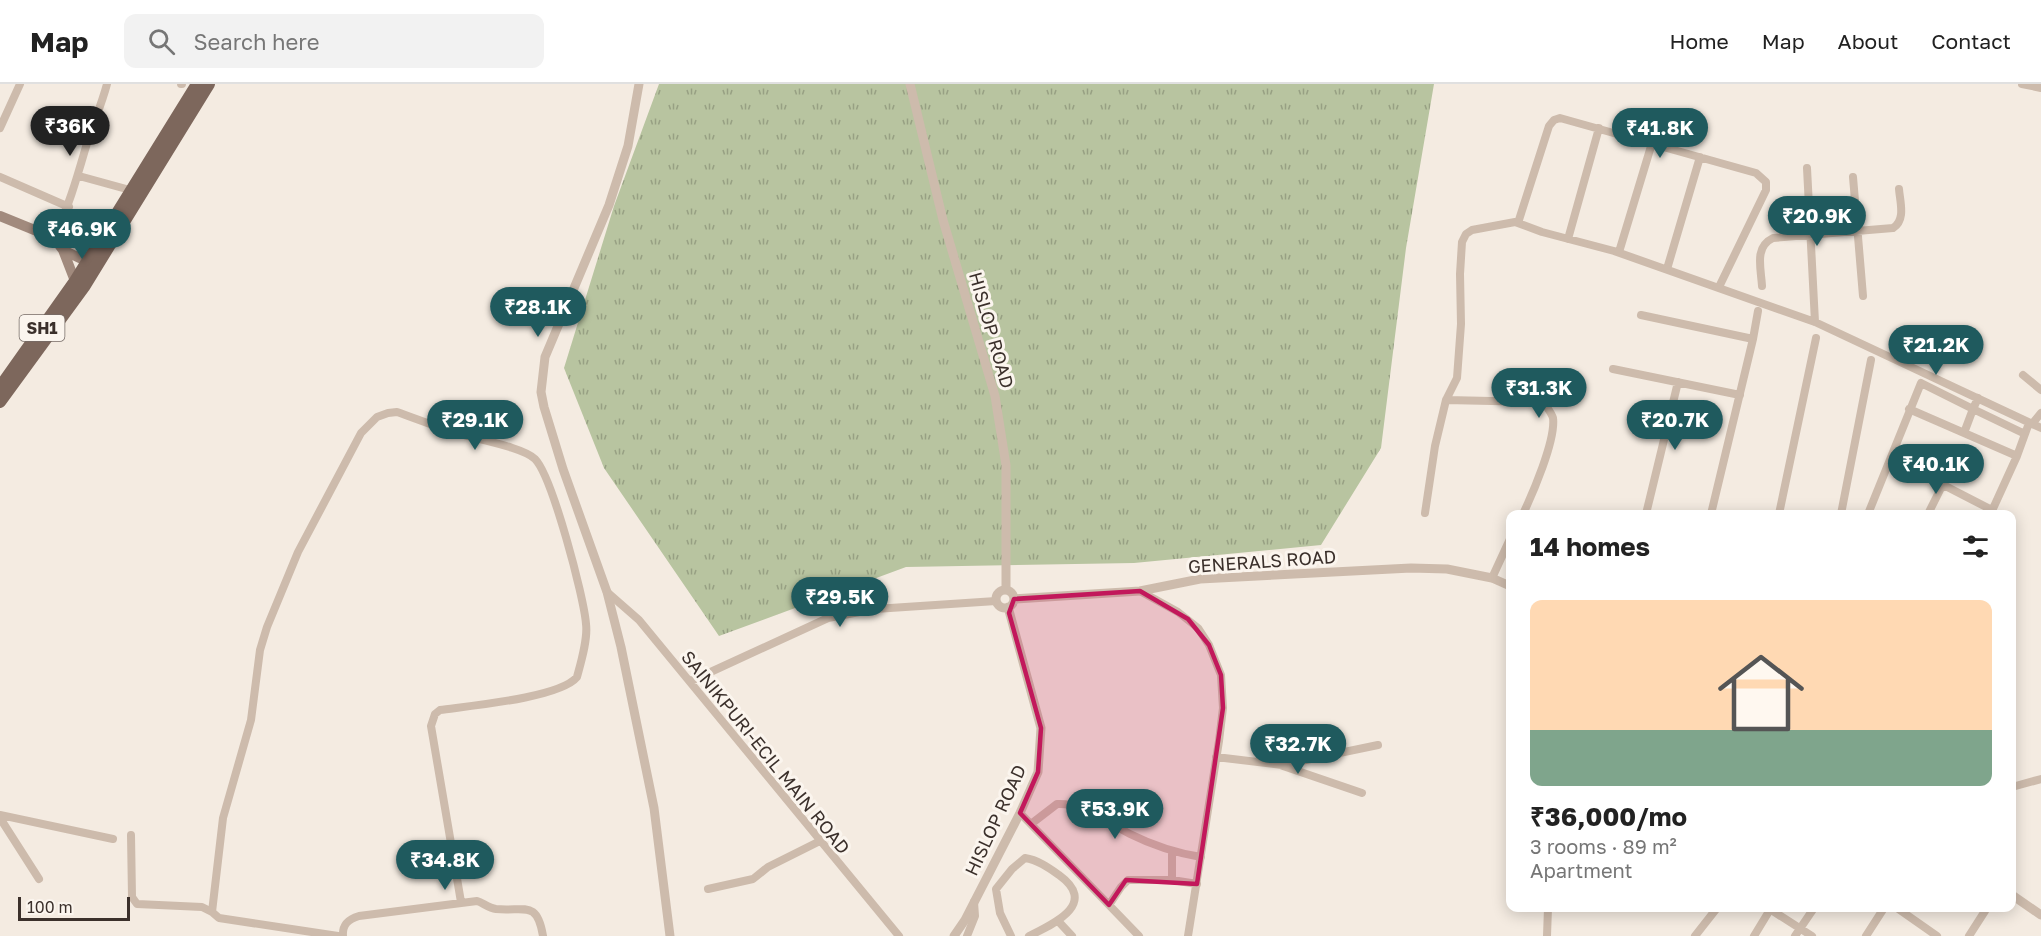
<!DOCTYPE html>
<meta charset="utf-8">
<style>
:root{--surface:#fff;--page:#f2f2f2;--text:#222;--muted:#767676;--line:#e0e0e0;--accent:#1f5a5e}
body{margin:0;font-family:"Golos Text",sans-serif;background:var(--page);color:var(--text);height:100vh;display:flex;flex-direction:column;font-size:22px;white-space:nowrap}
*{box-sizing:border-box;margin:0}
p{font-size:20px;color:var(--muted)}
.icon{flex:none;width:33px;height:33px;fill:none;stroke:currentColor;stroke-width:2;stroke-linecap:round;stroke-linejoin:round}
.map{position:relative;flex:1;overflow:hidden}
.panel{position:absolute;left:1506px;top:426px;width:510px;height:402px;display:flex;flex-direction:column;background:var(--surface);border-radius:12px;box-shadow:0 3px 15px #0003}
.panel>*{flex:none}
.scale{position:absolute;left:18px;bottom:15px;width:112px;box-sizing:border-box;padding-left:6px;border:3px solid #3b302b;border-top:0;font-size:16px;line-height:21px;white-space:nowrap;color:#3b302b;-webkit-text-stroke:4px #fbf5ee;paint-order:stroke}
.price{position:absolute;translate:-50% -51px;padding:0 14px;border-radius:21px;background:var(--accent);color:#fff;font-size:20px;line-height:39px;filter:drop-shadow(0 2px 3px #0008)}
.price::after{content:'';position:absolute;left:50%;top:36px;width:18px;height:14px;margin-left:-9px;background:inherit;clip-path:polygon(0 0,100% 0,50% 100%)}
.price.current{background:#222;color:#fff}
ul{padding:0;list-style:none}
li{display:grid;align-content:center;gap:12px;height:318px;padding:0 24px}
li span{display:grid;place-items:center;height:186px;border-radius:12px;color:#555}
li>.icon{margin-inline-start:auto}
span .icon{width:108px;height:108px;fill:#fffc;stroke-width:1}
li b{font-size:26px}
h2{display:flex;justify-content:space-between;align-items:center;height:72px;padding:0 24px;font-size:26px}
header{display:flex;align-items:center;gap:36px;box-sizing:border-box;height:84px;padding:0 30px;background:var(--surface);border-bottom:2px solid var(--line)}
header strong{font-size:28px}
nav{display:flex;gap:33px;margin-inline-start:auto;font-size:21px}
.search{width:420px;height:54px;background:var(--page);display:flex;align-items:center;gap:15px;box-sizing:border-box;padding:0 21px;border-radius:12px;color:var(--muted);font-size:22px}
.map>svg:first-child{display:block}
.grass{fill:url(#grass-tufts)}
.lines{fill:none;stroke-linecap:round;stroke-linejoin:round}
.minor{stroke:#cdbbac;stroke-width:8}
.tertiary{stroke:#cdbbac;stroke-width:9}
.secondary{stroke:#a18a7d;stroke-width:10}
.primary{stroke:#7d675c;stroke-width:12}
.marked{fill:#c2185b;fill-opacity:0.2;stroke:#c2185b;stroke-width:4.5;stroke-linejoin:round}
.labels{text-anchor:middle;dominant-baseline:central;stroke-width:6;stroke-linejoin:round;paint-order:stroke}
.shield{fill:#fbf5ee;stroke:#756b66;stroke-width:1.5}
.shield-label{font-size:16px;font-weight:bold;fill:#3b302b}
.street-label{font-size:18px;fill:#3b302b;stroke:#fbf5ee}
</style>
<header>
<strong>Map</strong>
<div class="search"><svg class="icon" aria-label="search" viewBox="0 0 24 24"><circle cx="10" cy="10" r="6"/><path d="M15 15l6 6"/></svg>Search here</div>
<nav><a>Home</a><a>Map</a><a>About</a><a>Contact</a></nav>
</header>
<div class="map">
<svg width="2041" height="852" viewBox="0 0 2041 852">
<defs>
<pattern id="grass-tufts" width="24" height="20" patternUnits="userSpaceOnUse" patternTransform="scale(1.5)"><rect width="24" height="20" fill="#b8c4a0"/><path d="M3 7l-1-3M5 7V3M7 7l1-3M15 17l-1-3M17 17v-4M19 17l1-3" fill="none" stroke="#97a083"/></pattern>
</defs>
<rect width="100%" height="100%" fill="#f4ebe1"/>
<path class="grass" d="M659 0H1434L1406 164 1381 364 1321 461 1134 479 906 483 719 552 604 384 564 284 614 122Z"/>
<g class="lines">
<path class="minor" d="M181 0H182
M2022 0 2041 4
M0 44 20 0
M1807 84 1815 238
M79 92 130 106
M0 93 69 123
M1853 93 1863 212
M1518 139 1549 42 1554 36 1560 34 1756 89 1766 98V106L1719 203
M54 154C68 124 76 97 85 66 91 44 101 23 107 0
M1568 155 1599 44
M1619 168 1652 59
M1667 185 1700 73
M1762 202C1761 184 1754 163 1773 154L1893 144C1906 136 1900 118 1899 105
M1641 231 1753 255
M1613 285 1740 311
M2023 291 2041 306
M1446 316 1534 318 1546 322C1548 325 1552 330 1553 334 1556 356 1532 411 1523 430
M1909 325 2017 372
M2032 340 2041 329
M1964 349 1973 325 2025 350
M1891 374 1992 426
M1425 429 1435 362 1446 316 1457 294 1461 240 1460 190 1462 158 1466 150 1472 146 1515 138 1542 148 1614 167 1815 238 2041 344
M1991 429 2017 372 2029 339
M1646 430 1678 298
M1711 430 1753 255 1758 227
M1779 430 1816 254
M1841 430 1871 276
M1868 430 1921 299 1973 325 1978 314
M1928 430 1943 400
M1492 494 1510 455
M1140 507 1178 528 1198 544 1209 561 1221 591 1223 624 1219 657 1188 852
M607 508 639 536 899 852
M691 597 828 534 875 525 996 517
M1216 673 1282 681 1378 661
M1283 682 1362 709
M2012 703 2041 695
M1020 729 1139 852
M0 731 113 755
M0 734 39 795
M1031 740 1057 720C1085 719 1106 738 1130 750 1152 761 1176 769 1201 773
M131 751 132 813 137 820 202 823 212 828 219 834 338 852
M1172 796V767
M708 805 753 795 768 783 820 757
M1109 821 1121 803 1128 796H1172L1197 800
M1768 824 1812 852
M1897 824 1937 852
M212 828 223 734 251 636 260 566 267 543 298 468 361 349 377 333 388 329 397 328C417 335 437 343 457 349 475 355 523 363 535 375 552 392 584 513 586 540 588 555 581 578 577 593 560 614 468 622 440 626L435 630 431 642 461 818
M1059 838 1072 852
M343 852C342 840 349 835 359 832L477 817C483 819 489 824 496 825 524 828 537 815 543 852
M967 852 975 832 974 818
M1011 852 1000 829 996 805 1012 785 1025 774C1038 776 1049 784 1059 791 1099 820 1053 840 1029 852
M1547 852 1548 824
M1695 852 1717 824
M1754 852 1771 824
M1795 852 1814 824
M1866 852 1884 824
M1969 852 1985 827"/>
<path class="tertiary" d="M639 0 628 62 609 121 545 273 541 308 544 323 563 385 607 508 621 563 654 724 670 852
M910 0 943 136 995 312 1006 381V506
M996 515a9 9 0 1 1 18 0a9 9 0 1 1-18 0Z
M1014 515 1140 507 1200 495 1411 484 1447 485 1492 494 1510 502
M2012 811 2041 831
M954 852 965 836 1020 729 1038 688 1041 644 1008 523"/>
<path class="secondary" d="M0 132 54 154 63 166 94 181
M63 166 75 197 80 200"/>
<path class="primary" d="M0 303 75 197 197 0
M0 318 84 203 209 0"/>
</g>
<path class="marked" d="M1140 507 1188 535 1209 561 1221 591 1223 624 1197 800 1126 796 1109 821 1020 729 1038 688 1041 644 1009 529 1014 515Z"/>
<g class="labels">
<rect class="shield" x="19.5" y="231" width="45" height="26" rx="4.5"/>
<g class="shield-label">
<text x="42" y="244">SH1</text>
</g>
<g class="street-label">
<text transform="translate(992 246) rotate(74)">HISLOP ROAD</text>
<text transform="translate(1262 477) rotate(-4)">GENERALS ROAD</text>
<text transform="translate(766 668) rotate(51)">SAINIKPURI-ECIL MAIN ROAD</text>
<text transform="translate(995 736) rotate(-65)">HISLOP ROAD</text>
</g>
</g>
</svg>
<div class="scale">100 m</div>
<b class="price current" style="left:70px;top:73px">₹36K</b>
<b class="price" style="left:1660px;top:75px">₹41.8K</b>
<b class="price" style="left:1817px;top:163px">₹20.9K</b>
<b class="price" style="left:82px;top:176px">₹46.9K</b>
<b class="price" style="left:538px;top:254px">₹28.1K</b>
<b class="price" style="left:1936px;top:292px">₹21.2K</b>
<b class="price" style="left:1539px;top:335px">₹31.3K</b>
<b class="price" style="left:475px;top:367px">₹29.1K</b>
<b class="price" style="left:1675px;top:367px">₹20.7K</b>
<b class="price" style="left:1936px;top:411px">₹40.1K</b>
<b class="price" style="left:840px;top:544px">₹29.5K</b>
<b class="price" style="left:1298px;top:691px">₹32.7K</b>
<b class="price" style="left:1115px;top:756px">₹53.9K</b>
<b class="price" style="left:445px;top:807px">₹34.8K</b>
<section class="panel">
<h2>14 homes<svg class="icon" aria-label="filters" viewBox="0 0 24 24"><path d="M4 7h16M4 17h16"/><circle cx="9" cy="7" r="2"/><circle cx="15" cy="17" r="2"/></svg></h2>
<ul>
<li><span style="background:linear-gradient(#ffd9b3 70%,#7fa58c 0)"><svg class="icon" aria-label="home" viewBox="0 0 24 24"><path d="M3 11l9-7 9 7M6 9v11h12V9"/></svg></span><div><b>₹36,000/mo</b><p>3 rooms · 89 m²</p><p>Apartment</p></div></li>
</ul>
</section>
</div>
